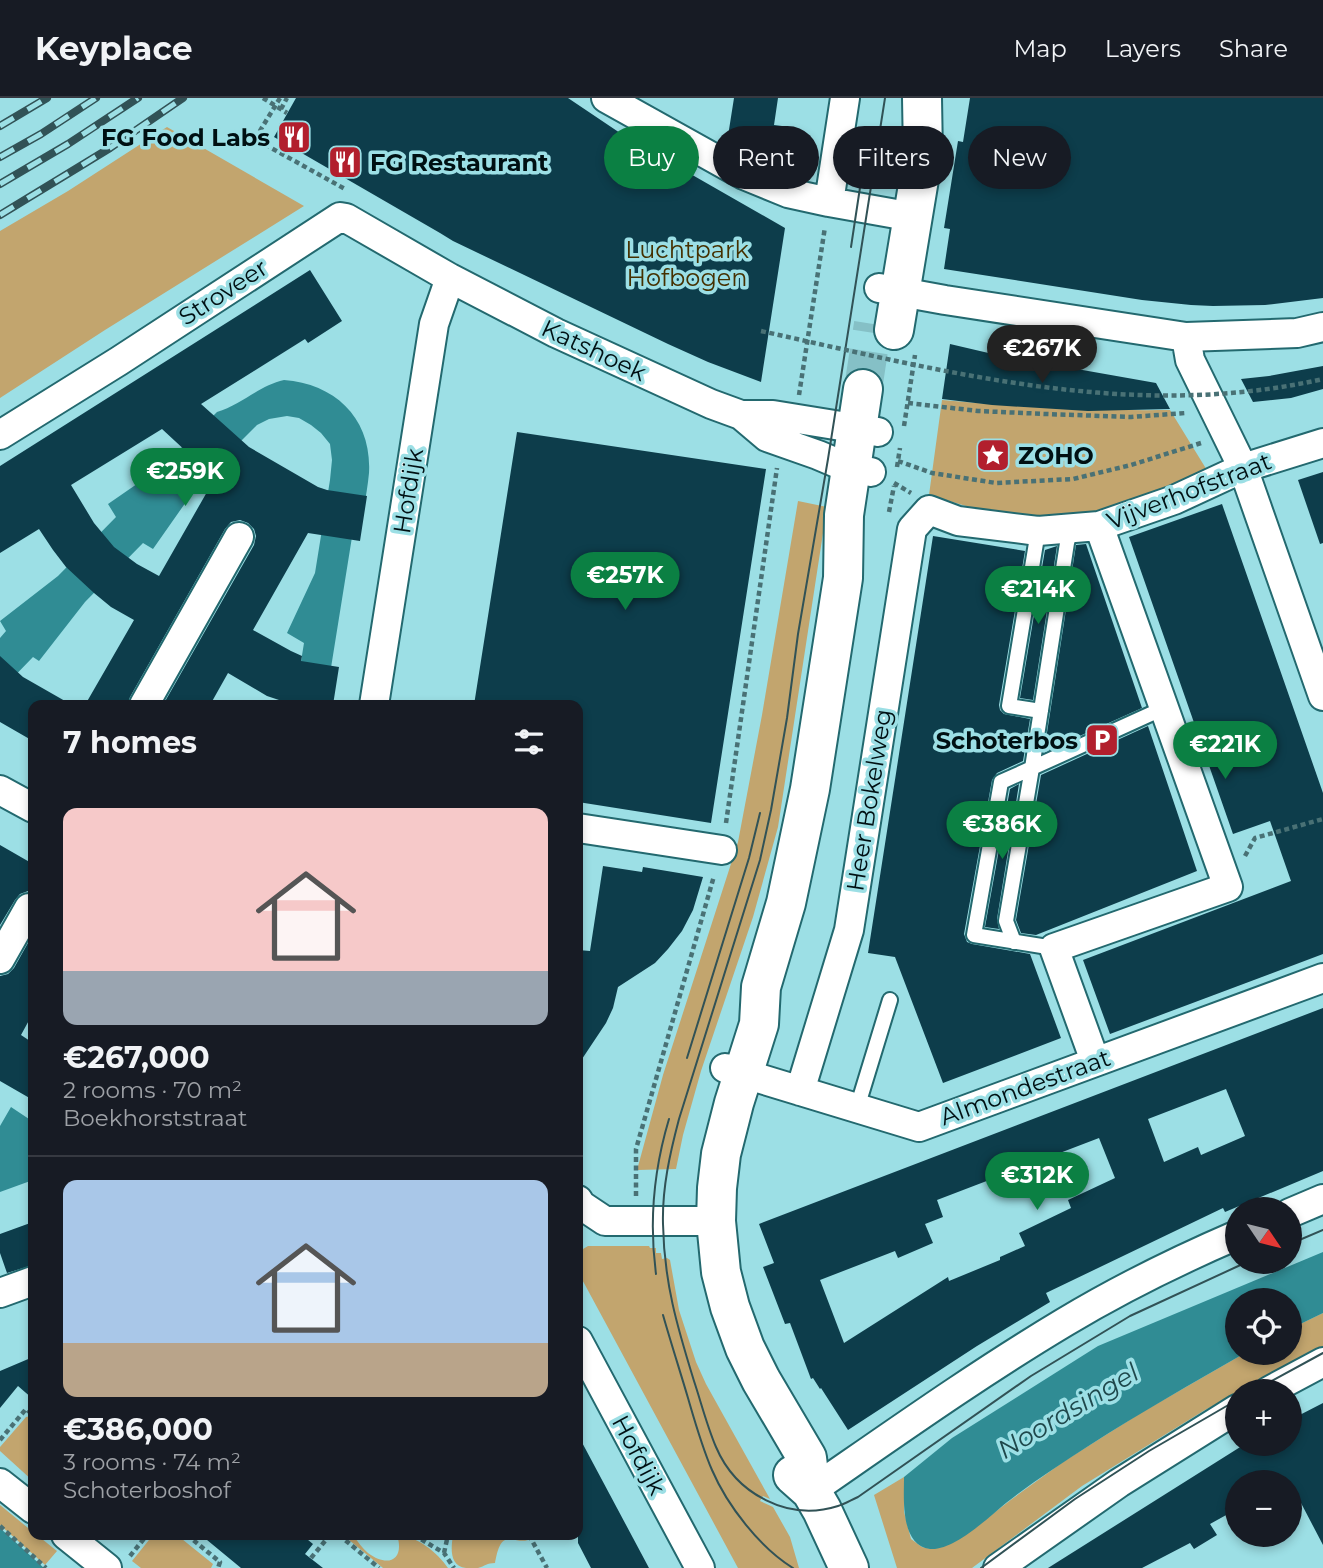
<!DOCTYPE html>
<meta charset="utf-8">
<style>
:root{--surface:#171b24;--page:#20242c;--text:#f1f3f6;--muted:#9ea1a6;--line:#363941;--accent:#0b8043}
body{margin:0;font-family:Montserrat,sans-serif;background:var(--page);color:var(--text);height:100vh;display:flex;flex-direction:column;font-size:26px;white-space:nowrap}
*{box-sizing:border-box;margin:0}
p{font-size:23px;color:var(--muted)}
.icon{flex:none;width:38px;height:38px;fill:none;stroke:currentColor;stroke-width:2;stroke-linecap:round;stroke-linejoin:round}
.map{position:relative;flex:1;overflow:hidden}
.side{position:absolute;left:28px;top:602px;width:555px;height:840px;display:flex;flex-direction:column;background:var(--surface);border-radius:14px;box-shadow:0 4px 10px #0003}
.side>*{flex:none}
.hud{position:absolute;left:604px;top:28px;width:614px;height:63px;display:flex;gap:14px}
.needle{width:46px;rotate:125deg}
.controls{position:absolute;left:1225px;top:1099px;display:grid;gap:14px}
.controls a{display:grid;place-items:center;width:77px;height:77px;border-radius:50%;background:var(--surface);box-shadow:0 4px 10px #0003;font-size:35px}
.price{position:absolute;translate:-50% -60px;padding:0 16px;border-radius:24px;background:var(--accent);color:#fff;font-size:23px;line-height:46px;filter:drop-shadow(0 2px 4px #0008)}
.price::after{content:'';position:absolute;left:50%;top:42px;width:21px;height:16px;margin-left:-10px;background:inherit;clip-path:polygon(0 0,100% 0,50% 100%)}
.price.current{background:#222;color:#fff}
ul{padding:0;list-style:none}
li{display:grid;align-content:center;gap:14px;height:371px;padding:0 35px}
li+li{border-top:2px solid var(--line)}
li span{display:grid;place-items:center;height:217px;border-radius:14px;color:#555}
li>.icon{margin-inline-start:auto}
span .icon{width:126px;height:126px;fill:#fffc;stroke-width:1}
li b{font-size:30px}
h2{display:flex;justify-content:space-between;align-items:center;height:84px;padding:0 35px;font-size:30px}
.chip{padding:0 24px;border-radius:32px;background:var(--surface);box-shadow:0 4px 10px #0003;font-size:24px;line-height:63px}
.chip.current{background:var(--accent);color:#fff}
header{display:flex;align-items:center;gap:42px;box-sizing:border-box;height:98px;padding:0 35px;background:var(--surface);border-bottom:2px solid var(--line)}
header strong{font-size:33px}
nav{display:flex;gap:38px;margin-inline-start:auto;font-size:24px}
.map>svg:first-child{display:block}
.green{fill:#c2a56e}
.water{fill:#308c94}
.building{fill:#0d3d4b;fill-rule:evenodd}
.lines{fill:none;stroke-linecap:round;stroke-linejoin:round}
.secondary-tunnel{stroke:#85c0c6;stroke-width:38;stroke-dasharray:38 19;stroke-linecap:butt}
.lane-casing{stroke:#23696f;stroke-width:18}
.street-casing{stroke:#23696f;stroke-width:32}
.secondary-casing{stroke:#23696f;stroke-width:42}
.path{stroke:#497175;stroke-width:4.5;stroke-dasharray:5 3.5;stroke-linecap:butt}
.lane{stroke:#fff;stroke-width:14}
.street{stroke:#fff;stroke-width:28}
.secondary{stroke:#fff;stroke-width:38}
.tram{stroke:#315256;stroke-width:2}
.rail-casing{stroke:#315256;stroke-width:8}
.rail{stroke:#9cdfe5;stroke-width:5;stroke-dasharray:16;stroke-linecap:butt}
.path-bridge{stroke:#497175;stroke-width:4.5;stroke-dasharray:5 3.5;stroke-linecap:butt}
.labels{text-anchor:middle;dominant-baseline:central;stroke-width:7;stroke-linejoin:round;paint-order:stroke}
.poi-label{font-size:24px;font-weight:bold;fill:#001013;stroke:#9cdfe5;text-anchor:end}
.park-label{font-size:24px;fill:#453000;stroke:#9cdfe5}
.street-label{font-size:24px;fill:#001013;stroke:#9cdfe5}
.water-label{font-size:26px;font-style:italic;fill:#1f484c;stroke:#9cdfe5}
</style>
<header>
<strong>Keyplace</strong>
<nav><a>Map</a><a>Layers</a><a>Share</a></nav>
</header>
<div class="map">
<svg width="1323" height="1470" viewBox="0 0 1323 1470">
<rect width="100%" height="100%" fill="#9cdfe5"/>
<path class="green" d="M167 29 304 108 105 232 0 300V133L68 93Z
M942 302C1018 309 1094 313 1170 312L1213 382 1125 411 1067 421 993 416 929 397Z
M798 403 827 409 778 729 753 819 701 973 683 1037 676 1071 637 1072 663 977 738 744 762 617Z
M588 1148H649L650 1150H656V1155H661L662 1161 667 1160 670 1162 679 1212 696 1264 706 1286 770 1401 763 1398 760 1403 773 1409 790 1439 799 1470H738L578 1174V1154Z
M1323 1215V1250L1240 1293H1237V1295L1205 1312 1082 1388 972 1470H897L874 1397 904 1379V1414L911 1441 922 1449 932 1451 973 1431 1012 1401 1063 1364 1139 1316 1245 1255H1290V1231Z
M31 1318 33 1320V1383L0 1353V1349L26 1319Z
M0 1407 33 1434V1437H37L57 1453 45 1467 0 1427Z
M153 1437H177L213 1466 211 1470H141L132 1463Z
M343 1437H353C358 1444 362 1450 368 1455 388 1470 405 1462 397 1437 416 1437 438 1455 448 1470H383Z
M453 1437H525L528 1442C521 1444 518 1442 510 1441 499 1440 497 1456 495 1465 487 1465 485 1468 478 1470 474 1470 470 1470 466 1470 449 1468 451 1450 453 1437Z"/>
<path class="water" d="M284 282C336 286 372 321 369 375 367 396 362 418 359 439H352L325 607H294L304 545 287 535 315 475 330 382 332 362 330 346 321 335 311 327 299 320 287 318 269 321 257 327 200 384 153 451 143 445 85 504 39 563 33 559 0 593V540L6 533 0 523 58 478 116 419 108 406 163 368 217 314C241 307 260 287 284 282Z
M11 1009 29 1021 33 1017V1082L0 1094V1028Z
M1323 1154V1215L1290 1231V1202H1237V1255H1245C1193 1285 1140 1315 1090 1347 1061 1366 1032 1384 1006 1405 989 1419 954 1453 930 1451 900 1447 904 1401 904 1379L952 1340 1098 1248Z
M0 1430 44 1470H0Z"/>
<path class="building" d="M296 0H568L626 39 785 130 761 284 708 264 668 246 453 143 440 135 274 39Z
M734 0H778L774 27 782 28 777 57 754 53 756 42 728 38Z
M970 0H1323V200L1265 207 1213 208 1191 207 1142 202 944 171 950 131 944 130 958 43 963 44Z
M310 172 342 223 308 245 305 241 201 306 249 349 318 389 327 392 367 398 360 443 308 435 253 532 291 553 302 558 301 563 339 569 333 607H294L267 598 228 575 210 607H163L254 447 256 438 254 431 248 425 240 422 231 424 225 431 130 599 127 607H85L134 522 111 509 94 495 66 469 53 452 39 431 0 455V368ZM162 331 215 380 159 478 137 466 114 449 94 425 71 387Z
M950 246 997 257 1156 285 1170 311 1088 313 992 307 942 301Z
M1323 268V291L1291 300 1253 304 1241 281 1269 278Z
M517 334 766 371 711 725 578 704V607H474Z
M1323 374V445L1320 446 1298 382Z
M1222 406 1323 695V856L1110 936 1083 862 1291 783 1270 723 1233 736 1129 439Z
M933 438 1025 453 999 607 1000 612 1004 616 1030 621 1023 663 997 675 992 682 964 836 967 844 972 846 1030 856 1061 940 943 985 895 859 868 855Z
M1086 446 1142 610 1044 654 1076 447Z
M1057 448 1033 602 1020 600 1045 452Z
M0 558 23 579 72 607H33V643L0 624Z
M1148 628 1197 773 1036 837 1021 835 1016 822 1041 677Z
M1019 686 997 821 999 831 985 829 1010 691Z
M0 747 33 766V794L28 793 20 796 15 802 0 827Z
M603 768 642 774 643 769 703 779 693 812 682 833 668 851 655 865 618 889 613 910 606 925 578 967V852L590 853Z
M33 836V915L21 937 33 945V1002L0 983V878L8 876 14 870Z
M1323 910V1073L1225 1114 1223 1110 1046 1195 1050 1204 977 1248 848 1332 821 1290 820 1291 813 1280 811 1281 790 1225 785 1226 763 1169 774 1165 759 1126ZM1226 991 1245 1038 1201 1057 1198 1049 1164 1064 1148 1021ZM1099 1040 1115 1080 1068 1102 1071 1110 1019 1135 1025 1148 1000 1159V1162L949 1183 948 1179 844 1245 820 1182 895 1153 898 1160 933 1145 925 1126 943 1119 937 1102Z
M33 1124V1167L7 1175 0 1155V1136Z
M33 1259V1301L18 1288 0 1310V1273Z
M1323 1305V1447L1290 1384H1237V1411L1210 1426 1217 1437 1194 1451 1190 1445 1142 1470H1048L1245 1346H1290V1322Z
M578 1337 633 1440 649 1470H591L578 1445Z
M201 1437H302L313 1446 305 1456 323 1470H241Z"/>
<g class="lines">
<path class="secondary-tunnel" d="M863 291 873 226"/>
<g class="lane-casing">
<path id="lane" d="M1038 433 1009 608 1041 613
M1014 844 1006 823 1032 670 1164 610
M1054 850 974 837 1001 684 1032 670 1067 445 1071 430
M857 1010 890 902"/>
</g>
<g class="street-casing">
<path id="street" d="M606 0 744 77 788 95 829 104 913 119
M829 104 845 0
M879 190 945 202 1186 239 1297 235 1323 229
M1186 239 1190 262 1243 370 1323 598
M741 317 767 339 818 357 851 371 871 374
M0 337 119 263 340 119 346 120 450 180 556 235 711 306 741 317H773L878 334
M144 607 239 439
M374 607 434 226 450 180
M0 692 33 710
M578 730 722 752
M0 861 29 810
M1095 963 1054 850 1228 789 1099 428
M725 970 919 1029 1323 880
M800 993 849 832 912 431 929 412 958 423 1038 433 1099 428 1174 402 1243 370 1323 345
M578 1102 581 1107 605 1123H716
M1290 1115 1323 1101
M0 1195 33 1183
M578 1243 700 1470
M1269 1293 1323 1264
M0 1385 33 1411
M811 1393C895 1335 978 1276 1065 1224 1120 1191 1179 1162 1237 1137
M66 1437 107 1470
M998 1470 1119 1385 1237 1311"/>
</g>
<g class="secondary-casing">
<path id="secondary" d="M894 232 923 57 922 0
M793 1377 811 1393 822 1412 849 1470
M811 1393 807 1360 761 1282 745 1250 730 1209 721 1174 716 1123 717 1090 721 1056 734 1005 759 926 761 889 786 805 810 691 843 480 844 417 863 291"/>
</g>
<path class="path" d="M280 0 255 41 345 91
M281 11 287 0
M799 297 825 129
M908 305 978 313 1046 316 1131 319 1186 315
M904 328 915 257
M898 363 932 375 996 385 1073 381 1131 367 1201 345
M897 369 900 350
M894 385 911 395
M889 414 894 388
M726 725 777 370
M1245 758 1255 740 1323 721
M636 1098V1051L714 778
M0 1342 26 1311 33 1317
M0 1428 46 1470
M187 1437 220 1464 218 1470
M339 1437 379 1470
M414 1437 444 1455 454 1470
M529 1437 547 1470
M444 1455 448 1437
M130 1458 147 1437
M311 1460 330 1437"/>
<use href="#lane" class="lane"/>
<use href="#street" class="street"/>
<use href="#secondary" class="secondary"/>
<path class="tram" d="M885 0 828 361 798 536 787 620 771 712 760 762 679 1021C670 1055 662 1090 663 1126 664 1184 677 1228 694 1283 701 1304 707 1328 716 1349 736 1396 788 1424 838 1408 845 1406 851 1402 858 1399L1031 1278 1130 1218 1247 1164
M851 149 861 83
M687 960 749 760 760 715
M1290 1146 1323 1132
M656 1176C649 1124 654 1071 669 1021
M663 1217C671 1245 680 1273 688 1300 695 1324 702 1349 712 1372 727 1407 760 1450 793 1470
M1253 1293 1323 1255
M981 1470 1075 1401 1149 1353 1237 1302"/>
<g class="rail-casing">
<path id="rail" d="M0 28 47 0
M0 59 41 36 96 0
M0 86 68 46 138 0
M0 117 110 50 183 0"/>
</g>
<use href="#rail" class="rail"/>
<path class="path-bridge" d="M263 0 287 15
M761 233C947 274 1132 324 1323 281"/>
</g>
<defs>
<g id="restaurant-square" transform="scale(1.75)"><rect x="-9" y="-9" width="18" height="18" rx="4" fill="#b21f2d" stroke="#9cdfe5"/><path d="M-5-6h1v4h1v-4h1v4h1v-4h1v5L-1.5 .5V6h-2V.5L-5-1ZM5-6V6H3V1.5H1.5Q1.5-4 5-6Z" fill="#fff"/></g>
<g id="sight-square" transform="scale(1.75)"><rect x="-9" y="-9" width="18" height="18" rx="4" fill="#b21f2d" stroke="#9cdfe5"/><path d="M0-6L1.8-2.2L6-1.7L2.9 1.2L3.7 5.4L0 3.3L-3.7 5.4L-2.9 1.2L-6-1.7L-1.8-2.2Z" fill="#fff"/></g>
<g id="parking-square" transform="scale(1.75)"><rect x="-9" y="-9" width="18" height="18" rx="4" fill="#b21f2d" stroke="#9cdfe5"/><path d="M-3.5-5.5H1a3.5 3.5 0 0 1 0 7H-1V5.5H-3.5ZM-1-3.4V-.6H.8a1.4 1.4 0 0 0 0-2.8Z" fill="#fff"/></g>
</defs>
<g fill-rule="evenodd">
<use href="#restaurant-square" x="294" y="39"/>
<use href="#restaurant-square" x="345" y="64"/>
<use href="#sight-square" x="993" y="357"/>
<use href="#parking-square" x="1102" y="642"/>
</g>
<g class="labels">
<g class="poi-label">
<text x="270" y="39">FG Food Labs</text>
<text x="370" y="64" text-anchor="start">FG Restaurant</text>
<text x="1018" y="357" text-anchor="start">ZOHO</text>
<text x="1078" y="642">Schoterbos</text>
</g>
<g class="park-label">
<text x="687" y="151">Luchtpark<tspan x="687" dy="28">Hofbogen</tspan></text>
</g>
<g class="street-label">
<text transform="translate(223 194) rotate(-33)">Stroveer</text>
<text transform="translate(594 252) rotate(25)">Katshoek</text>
<text transform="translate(408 393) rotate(-81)">Hofdijk</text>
<text transform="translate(1189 393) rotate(-21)">Vijverhofstraat</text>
<text transform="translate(869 702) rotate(-81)">Heer Bokelweg</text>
<text transform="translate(1025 989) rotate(-20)">Almondestraat</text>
<text transform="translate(639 1357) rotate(62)">Hofdijk</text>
</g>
<g class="water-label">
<text transform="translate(1068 1313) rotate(-31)">Noordsingel</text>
</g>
</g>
</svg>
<div class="controls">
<a><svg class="needle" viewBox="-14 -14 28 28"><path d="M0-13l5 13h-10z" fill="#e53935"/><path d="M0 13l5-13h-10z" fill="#9ea1a6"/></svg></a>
<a><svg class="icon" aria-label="locate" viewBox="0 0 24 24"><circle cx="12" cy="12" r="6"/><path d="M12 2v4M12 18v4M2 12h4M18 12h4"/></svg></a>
<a>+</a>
<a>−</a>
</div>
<b class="price current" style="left:1042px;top:287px">€267K</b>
<b class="price" style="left:185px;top:410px">€259K</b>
<b class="price" style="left:625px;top:514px">€257K</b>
<b class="price" style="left:1038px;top:528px">€214K</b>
<b class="price" style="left:1225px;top:683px">€221K</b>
<b class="price" style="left:1002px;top:763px">€386K</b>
<b class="price" style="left:1037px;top:1114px">€312K</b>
<div class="hud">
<a class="chip current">Buy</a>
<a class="chip">Rent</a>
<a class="chip">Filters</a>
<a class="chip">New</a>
</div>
<section class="side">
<h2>7 homes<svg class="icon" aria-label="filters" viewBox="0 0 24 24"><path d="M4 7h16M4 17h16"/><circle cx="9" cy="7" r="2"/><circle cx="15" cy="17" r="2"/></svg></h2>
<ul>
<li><span style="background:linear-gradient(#f6c9c9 75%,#9aa5b1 0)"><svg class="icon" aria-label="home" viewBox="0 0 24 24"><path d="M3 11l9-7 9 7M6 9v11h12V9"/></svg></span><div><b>€267,000</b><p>2 rooms · 70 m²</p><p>Boekhorststraat</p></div></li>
<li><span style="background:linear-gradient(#a9c7e8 75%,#b9a48a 0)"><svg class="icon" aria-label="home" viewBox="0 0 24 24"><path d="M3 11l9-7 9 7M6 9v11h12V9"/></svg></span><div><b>€386,000</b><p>3 rooms · 74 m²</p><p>Schoterboshof</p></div></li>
</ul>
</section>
</div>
